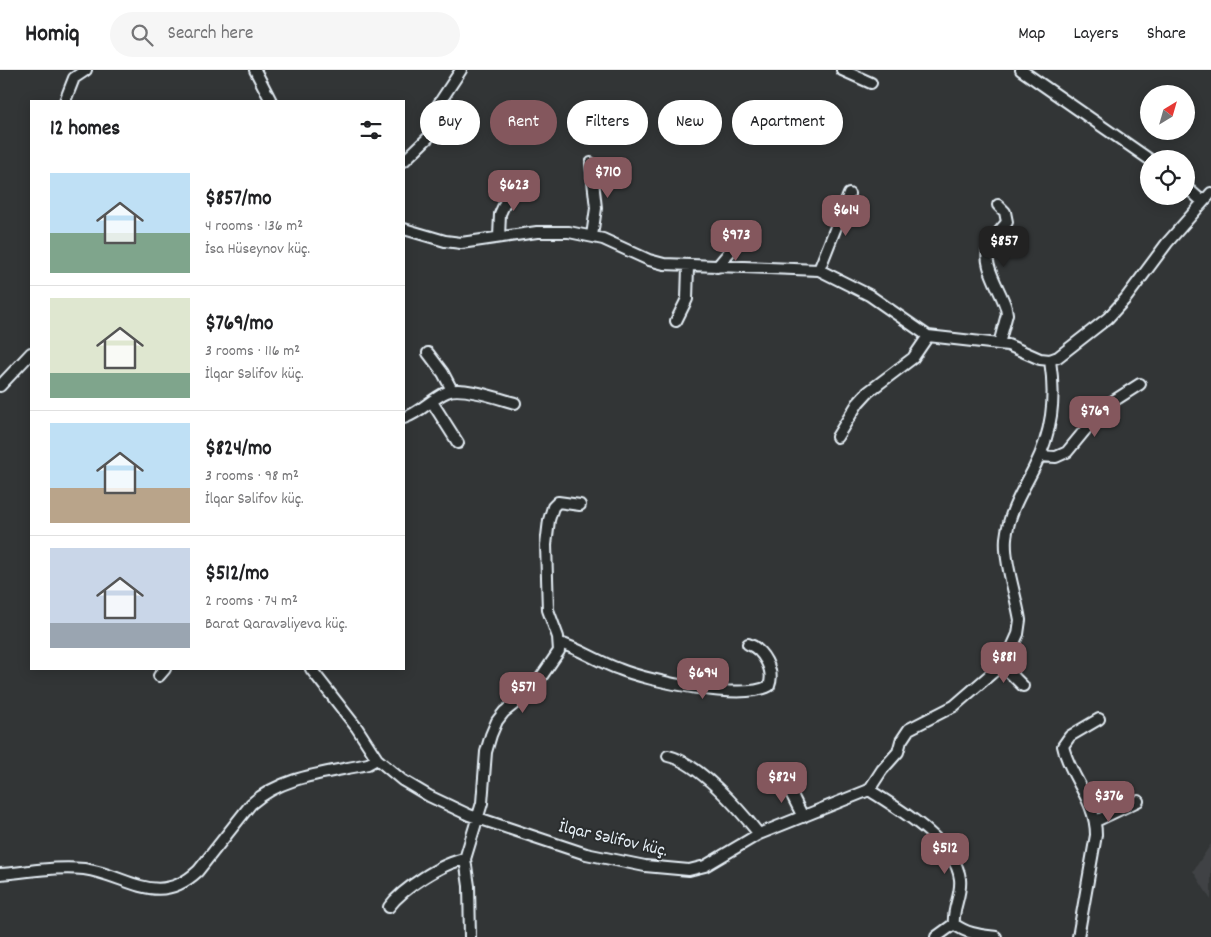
<!DOCTYPE html>
<meta charset="utf-8">
<style>
:root{--surface:#fff;--page:#f6f6f6;--text:#202124;--muted:#757577;--line:#e0e0e0;--accent:#84575d}
body{margin:0;font-family:Dekko,sans-serif;background:var(--page);color:var(--text);height:100vh;display:flex;flex-direction:column;font-size:19px;white-space:nowrap}
*{box-sizing:border-box;margin:0}
p{font-size:16px;color:var(--muted)}
.icon{flex:none;width:28px;height:28px;fill:none;stroke:currentColor;stroke-width:2;stroke-linecap:round;stroke-linejoin:round}
.map{position:relative;flex:1;overflow:hidden}
.sheet{position:absolute;left:30px;top:30px;width:375px;height:570px;display:flex;flex-direction:column;background:var(--surface);border-radius:0px;box-shadow:0 2px 12px #0003}
.sheet>*{flex:none}
.hud{position:absolute;left:420px;top:30px;width:475px;height:45px;display:flex;gap:10px}
.needle{width:32px;rotate:37deg}
.buttons{position:absolute;left:1140px;top:15px;display:grid;gap:10px}
.buttons a{display:grid;place-items:center;width:55px;height:55px;border-radius:50%;background:var(--surface);box-shadow:0 2px 12px #0003;font-size:25px}
.price{position:absolute;translate:-50% -42px;padding:0 11px;border-radius:10px;background:var(--accent);color:#fff;font-size:16px;line-height:32px;filter:drop-shadow(0 1px 2px #0008)}
.price::after{content:'';position:absolute;left:50%;top:30px;width:15px;height:11px;margin-left:-8px;background:inherit;clip-path:polygon(0 0,100% 0,50% 100%)}
.price.on{background:#222;color:#fff}
ul{padding:0;list-style:none}
li{display:flex;align-items:center;gap:15px;height:125px;padding:0 20px}
li+li{border-top:1px solid var(--line)}
li span{display:grid;place-items:center;flex:none;width:140px;height:100px;border-radius:0px;color:#555}
li>.icon{margin-inline-start:auto}
span .icon{width:60px;height:60px;fill:#fffc;stroke-width:1}
li b{font-size:21px}
h2{display:flex;justify-content:space-between;align-items:center;height:60px;padding:0 20px;font-size:21px}
.pill{padding:0 18px;border-radius:22px;background:var(--surface);box-shadow:0 2px 12px #0003;font-size:18px;line-height:45px}
.pill.on{background:var(--accent);color:#fff}
header{display:flex;align-items:center;gap:30px;box-sizing:border-box;height:70px;padding:0 25px;background:var(--surface);border-bottom:1px solid var(--line)}
header strong{font-size:24px}
nav{display:flex;gap:28px;margin-inline-start:auto;font-size:18px}
.search{width:350px;height:45px;background:var(--page);display:flex;align-items:center;gap:12px;box-sizing:border-box;padding:0 18px;border-radius:28px;color:var(--muted);font-size:19px}
.map>svg:first-child{display:block}
.built{fill:#3f4244}
.lines{fill:none;stroke-linecap:round;stroke-linejoin:round}
.street-casing{stroke:#e8f1f8;stroke-width:14}
.street{stroke:#2a2d2e;stroke-width:10}
.labels{text-anchor:middle;dominant-baseline:central;stroke-width:4;stroke-linejoin:round;paint-order:stroke}
.street-label{font-size:18px;fill:#e8f1f8;stroke:#2a2d2e}
</style>
<header>
<strong>Homiq</strong>
<div class="search"><svg class="icon" aria-label="search" viewBox="0 0 24 24"><circle cx="10" cy="10" r="6"/><path d="M15 15l6 6"/></svg>Search here</div>
<nav><a>Map</a><a>Layers</a><a>Share</a></nav>
</header>
<div class="map">
<svg width="1211" height="867" viewBox="0 0 1211 867">
<rect width="100%" height="100%" fill="#323536"/>
<filter id="ink" filterUnits="userSpaceOnUse"><feTurbulence type="fractalNoise" baseFrequency=".02" numOctaves="2"/><feDisplacementMap in="SourceGraphic" scale="10" xChannelSelector="R" yChannelSelector="G"/><feConvolveMatrix kernelMatrix="1 2 1 2 8 2 1 2 1" color-interpolation-filters="sRGB"/></filter>
<g filter="url(#ink)">
<path class="built" d="M1211 774V830L1193 801Z"/>
<g class="lines">
<g class="street-casing">
<path id="street" d="M255 0 271 31
M842 0 871 13
M1021 0 1149 89
M65 31 74 8 86 0
M404 91 431 65 438 35 461 0
M591 93 596 138 592 166
M1186 117 1203 132
M998 135 1005 142 1007 152C1002 159 994 166 990 174 980 193 1001 220 1006 238L1007 244 999 274
M404 159 445 171 461 173 537 162H569L603 169 649 190 664 194 819 200 869 225 928 266 1008 275 1040 289 1050 290 1058 287 1108 248 1126 228 1167 173 1211 123
M499 167 500 144 513 115
M717 197 736 174
M819 200 849 124
M676 251 687 229 688 197
M428 283 443 303 452 320
M0 316 31 283
M432 332 458 373
M404 348C421 342 431 329 447 322 461 315 500 329 515 333
M837 367 858 333 868 322 913 288 928 266
M1040 386 1056 387 1067 382 1104 337 1140 314
M560 573C580 579 599 592 619 599 648 611 742 631 769 616 775 601 763 579 748 574
M1002 595 1023 616
M311 599 357 658 377 689 402 710 429 726 469 745 586 784 645 796 689 800 705 796 759 764 869 720 882 700 898 682 901 671 909 659 954 636 1006 591 1018 564 1020 550C1016 525 1004 492 1006 468 1009 441 1023 420 1034 398 1052 363 1056 329 1050 290
M159 606 165 599
M668 686C698 692 740 740 759 764
M784 709 803 747
M869 720C897 738 956 772 960 809 962 825 952 839 954 854 967 864 981 865 996 867
M1096 751 1138 731
M0 804C28 802 56 796 84 799 128 805 157 839 198 801L251 734C284 705 328 703 368 694L377 689
M389 837C402 819 442 793 465 789
M470 867 469 816 465 789 482 733 486 682 491 665 497 651 504 642 533 619 559 581 558 567 548 540 546 475 549 450 553 437 558 432 580 435
M936 867 954 854
M1078 867 1096 765C1096 730 1070 708 1063 676L1070 666 1099 649"/>
</g>
<use href="#street" class="street"/>
</g>
</g>
<g class="labels">
<g class="street-label">
<text transform="translate(613 770) rotate(13)">İlqar Səlifov küç.</text>
</g>
</g>
</svg>
<div class="buttons">
<a><svg class="needle" viewBox="-14 -14 28 28"><path d="M0-13l5 13h-10z" fill="#e53935"/><path d="M0 13l5-13h-10z" fill="#757577"/></svg></a>
<a><svg class="icon" aria-label="locate" viewBox="0 0 24 24"><circle cx="12" cy="12" r="6"/><path d="M12 2v4M12 18v4M2 12h4M18 12h4"/></svg></a>
</div>
<b class="price" style="left:608px;top:129px">$710</b>
<b class="price" style="left:514px;top:142px">$623</b>
<b class="price" style="left:846px;top:167px">$614</b>
<b class="price" style="left:736px;top:192px">$973</b>
<b class="price on" style="left:1004px;top:198px">$857</b>
<b class="price" style="left:1095px;top:368px">$769</b>
<b class="price" style="left:1004px;top:614px">$881</b>
<b class="price" style="left:703px;top:630px">$694</b>
<b class="price" style="left:523px;top:644px">$571</b>
<b class="price" style="left:782px;top:734px">$824</b>
<b class="price" style="left:1109px;top:753px">$376</b>
<b class="price" style="left:945px;top:805px">$512</b>
<div class="hud">
<a class="pill">Buy</a>
<a class="pill on">Rent</a>
<a class="pill">Filters</a>
<a class="pill">New</a>
<a class="pill">Apartment</a>
</div>
<section class="sheet">
<h2>12 homes<svg class="icon" aria-label="filters" viewBox="0 0 24 24"><path d="M4 7h16M4 17h16"/><circle cx="9" cy="7" r="2"/><circle cx="15" cy="17" r="2"/></svg></h2>
<ul>
<li><span style="background:linear-gradient(#bfe0f5 60%,#7fa58c 0)"><svg class="icon" aria-label="home" viewBox="0 0 24 24"><path d="M3 11l9-7 9 7M6 9v11h12V9"/></svg></span><div><b>$857/mo</b><p>4 rooms · 136 m²</p><p>İsa Hüseynov küç.</p></div></li>
<li><span style="background:linear-gradient(#dfe7d0 75%,#7fa58c 0)"><svg class="icon" aria-label="home" viewBox="0 0 24 24"><path d="M3 11l9-7 9 7M6 9v11h12V9"/></svg></span><div><b>$769/mo</b><p>3 rooms · 116 m²</p><p>İlqar Səlifov küç.</p></div></li>
<li><span style="background:linear-gradient(#bfe0f5 65%,#b9a48a 0)"><svg class="icon" aria-label="home" viewBox="0 0 24 24"><path d="M3 11l9-7 9 7M6 9v11h12V9"/></svg></span><div><b>$824/mo</b><p>3 rooms · 98 m²</p><p>İlqar Səlifov küç.</p></div></li>
<li><span style="background:linear-gradient(#c9d6e8 75%,#9aa5b1 0)"><svg class="icon" aria-label="home" viewBox="0 0 24 24"><path d="M3 11l9-7 9 7M6 9v11h12V9"/></svg></span><div><b>$512/mo</b><p>2 rooms · 74 m²</p><p>Barat Qaravəliyeva küç.</p></div></li>
</ul>
</section>
</div>
